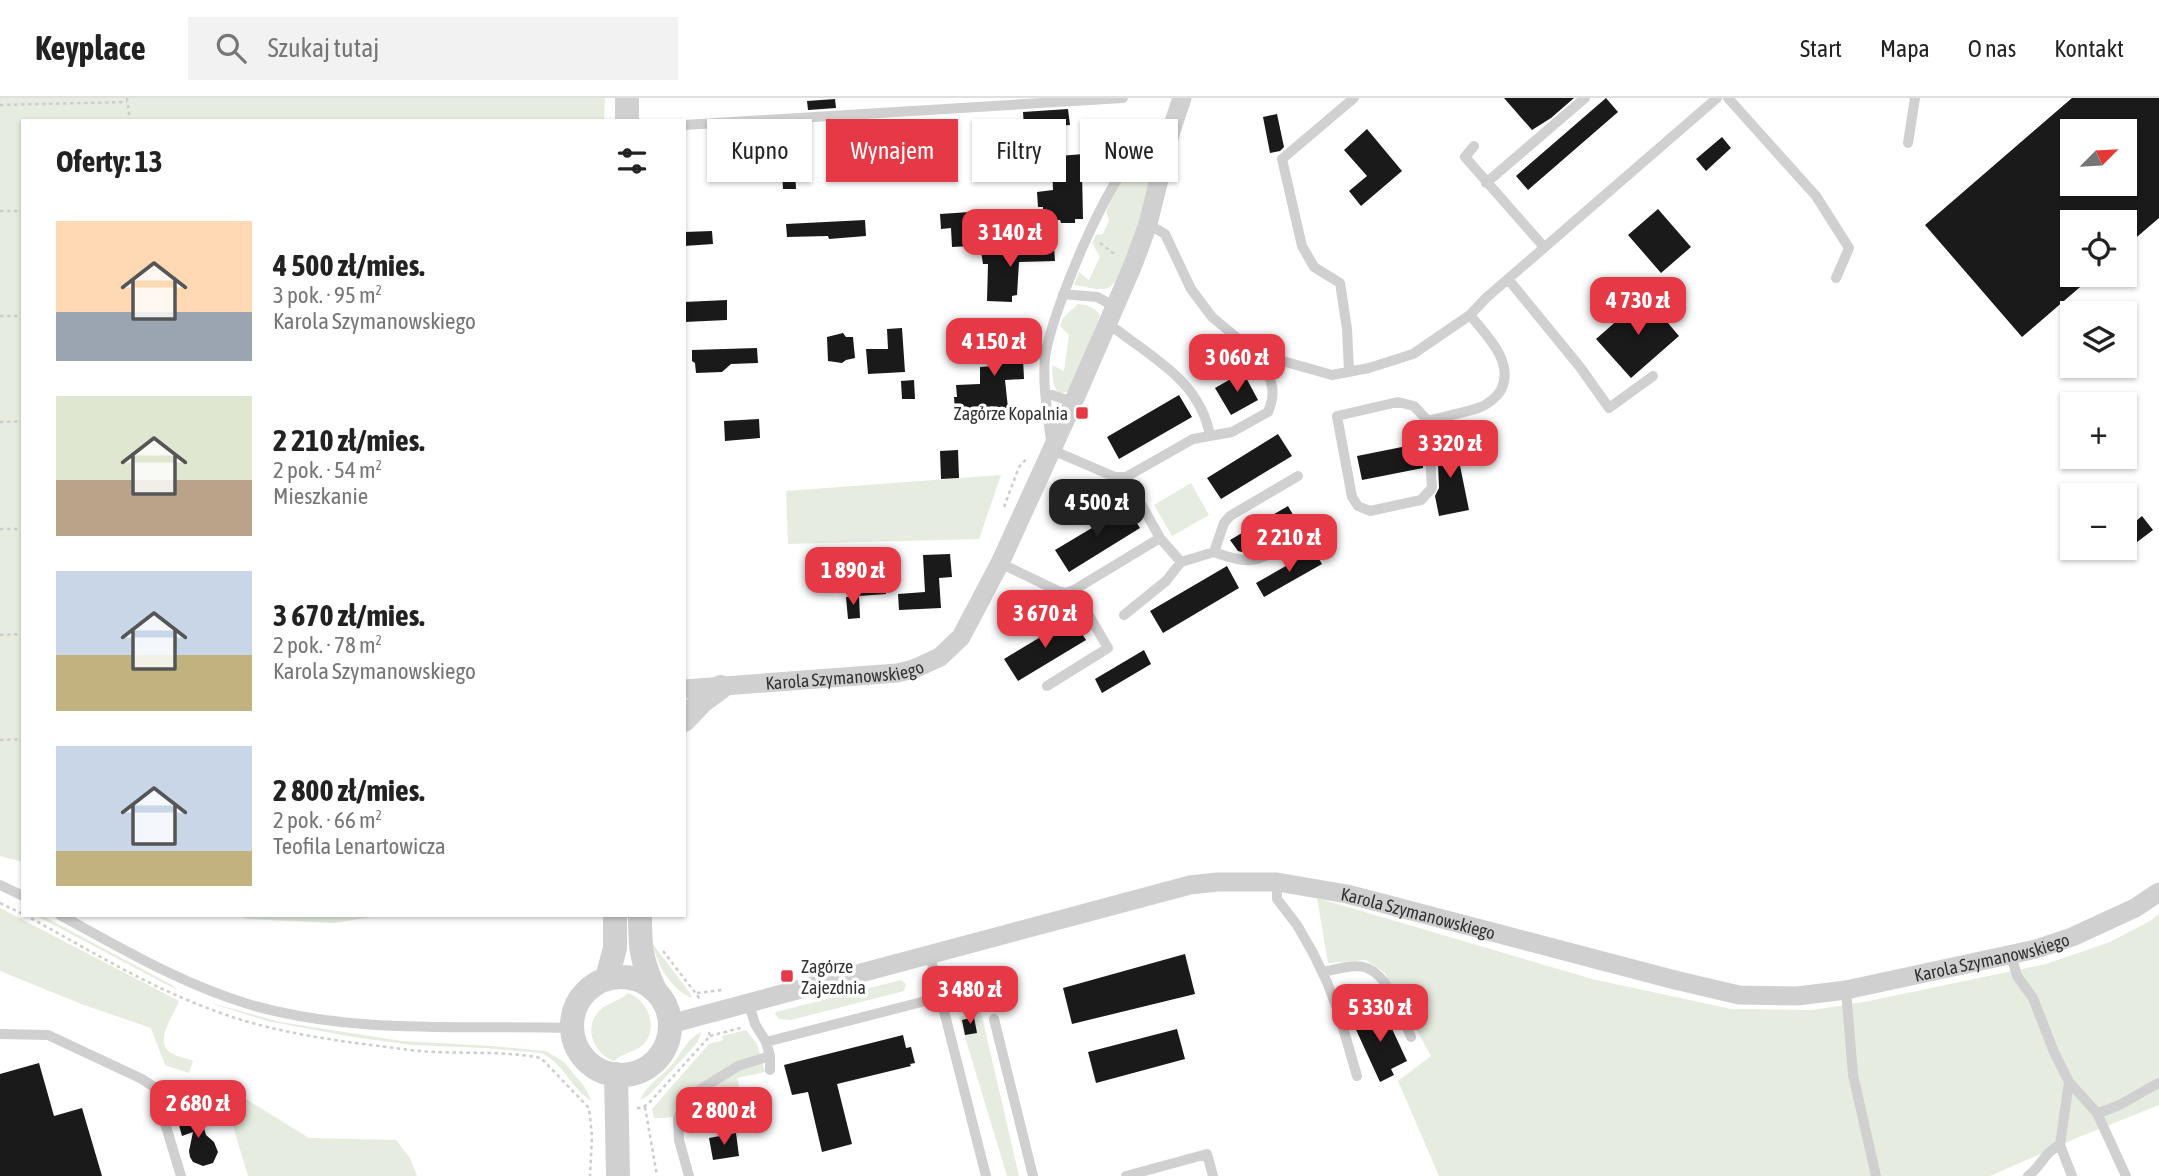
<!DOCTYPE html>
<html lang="pl">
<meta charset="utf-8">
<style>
:root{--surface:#fff;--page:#f2f2f2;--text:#222;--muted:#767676;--line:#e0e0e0;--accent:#e63946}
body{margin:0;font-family:"Asap Condensed",sans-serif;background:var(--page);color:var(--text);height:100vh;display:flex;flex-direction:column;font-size:26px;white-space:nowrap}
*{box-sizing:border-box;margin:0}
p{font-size:23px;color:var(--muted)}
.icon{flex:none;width:38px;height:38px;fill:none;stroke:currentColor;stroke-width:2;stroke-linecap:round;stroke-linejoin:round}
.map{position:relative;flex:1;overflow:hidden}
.panel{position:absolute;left:21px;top:21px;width:665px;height:798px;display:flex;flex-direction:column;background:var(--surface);border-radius:0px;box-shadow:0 2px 5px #0004}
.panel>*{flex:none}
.top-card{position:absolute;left:707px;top:21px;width:665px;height:63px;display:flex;gap:14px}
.needle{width:46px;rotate:66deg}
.controls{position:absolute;left:2060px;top:21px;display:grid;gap:14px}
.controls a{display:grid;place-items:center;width:77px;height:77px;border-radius:0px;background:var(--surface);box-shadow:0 2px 5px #0004;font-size:35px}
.price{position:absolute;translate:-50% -60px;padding:0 16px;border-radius:14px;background:var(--accent);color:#fff;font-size:23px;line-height:46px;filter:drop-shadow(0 2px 4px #0008)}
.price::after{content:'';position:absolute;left:50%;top:42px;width:21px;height:16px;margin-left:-10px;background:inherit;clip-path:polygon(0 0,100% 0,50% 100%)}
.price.selected{background:#222;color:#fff}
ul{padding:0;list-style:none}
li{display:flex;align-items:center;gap:21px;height:175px;padding:0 35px}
li span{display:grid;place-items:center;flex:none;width:196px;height:140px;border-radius:0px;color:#555}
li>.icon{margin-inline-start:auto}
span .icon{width:84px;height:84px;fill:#fffc;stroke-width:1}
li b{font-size:30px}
h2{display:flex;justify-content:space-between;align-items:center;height:84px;padding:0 35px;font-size:30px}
.chip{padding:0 24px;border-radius:0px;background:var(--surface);box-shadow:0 2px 5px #0004;font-size:24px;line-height:63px}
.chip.selected{background:var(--accent);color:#fff}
header{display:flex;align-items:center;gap:42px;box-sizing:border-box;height:98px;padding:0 35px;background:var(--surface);border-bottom:2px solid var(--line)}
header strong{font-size:33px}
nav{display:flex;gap:38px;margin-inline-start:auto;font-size:24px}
.search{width:490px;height:63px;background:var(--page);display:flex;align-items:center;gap:18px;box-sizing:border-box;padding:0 24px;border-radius:0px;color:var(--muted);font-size:26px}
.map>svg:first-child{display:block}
.green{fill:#e6ecdf}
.building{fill:#1a1a1a;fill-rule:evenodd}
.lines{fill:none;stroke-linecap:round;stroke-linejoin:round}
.path{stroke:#cdcdcd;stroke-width:2.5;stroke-dasharray:3.5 3.5;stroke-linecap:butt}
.service{stroke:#d0d0d0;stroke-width:10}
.minor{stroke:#d0d0d0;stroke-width:19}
.tertiary{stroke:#d0d0d0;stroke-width:24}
.poi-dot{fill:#e63946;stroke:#fff;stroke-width:2.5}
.labels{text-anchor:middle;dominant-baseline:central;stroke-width:7;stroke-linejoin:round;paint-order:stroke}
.poi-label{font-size:18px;fill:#333;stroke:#fff;text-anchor:end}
.street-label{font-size:18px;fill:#333;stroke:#fff}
</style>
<header>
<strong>Keyplace</strong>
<div class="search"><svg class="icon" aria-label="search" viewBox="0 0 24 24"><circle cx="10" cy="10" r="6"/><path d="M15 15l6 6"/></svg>Szukaj tutaj</div>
<nav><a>Start</a><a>Mapa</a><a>O nas</a><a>Kontakt</a></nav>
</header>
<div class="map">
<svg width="2159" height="1078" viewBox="0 0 2159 1078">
<rect width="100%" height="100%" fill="#fff"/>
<path class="green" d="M0 0H605L604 23H23V764L0 758Z
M1155 42 1161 44C1154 71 1131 174 1111 188 1102 195 1085 188 1074 187L1079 174 1089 182 1100 159 1092 145 1096 137 1103 136 1109 122 1106 114C1116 87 1133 65 1151 43Z
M1078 206C1088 207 1094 209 1100 217L1071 291C1052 305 1053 278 1052 267L1064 273 1069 237 1060 228 1062 221Z
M1001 377 979 441 788 446 786 393Z
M1191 385 1209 417 1172 438 1154 407Z
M1317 800 1592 881 1731 911 1812 912 1864 904 2046 866 2110 844 2150 823 2159 816V1007L2084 1037 1990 1078H1439L1398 983 1431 958 1385 875 1366 862 1328 865Z
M0 810 179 903C174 917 153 944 171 955 178 959 186 960 193 963L189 975 165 967 151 930 84 907 0 873Z
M35 817H41L172 887 177 892Z
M231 817H384L334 825 249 821Z
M652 845 690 895 692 900C670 891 658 867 652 845Z
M901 882 906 886 904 893 791 922 779 921 775 916 776 914Z
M628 895C647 901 660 930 643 947 635 954 624 954 614 963 594 956 583 930 599 913 608 904 619 904 628 895Z
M204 903 280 924 402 943 492 948 546 953 564 964 584 988 592 1003C572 992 562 963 541 955L485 950 412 947 353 939 267 923Z
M981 914 1019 1078H1007L959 919Z
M746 932 757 946 765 974 737 980 744 1008 664 1020H654L652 1011 709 946 723 942 722 938Z
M701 934 698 944 649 997 640 1002C647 986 660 980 671 968 682 955 686 942 701 934Z
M220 985 309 1040 396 1042 410 1060 417 1078H248Z"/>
<path class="building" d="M1504 0H1574L1551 20 1532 32Z
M1606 0 1618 14 1528 92 1516 78Z
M2072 0H2159V120L2124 150V124H2072V177H2094L2022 239 1925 127ZM2072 33H2124V86H2072Z
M835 1 836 10 808 12 807 3Z
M1068 11 1070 27 1057 28 1058 58 1097 55 1098 72 1082 73 1083 121H1075V125H1061L1060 122H1054L1053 115 1043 116V109H1038L1037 94 1053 92 1052 68H1045L1043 29H1024L1023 14Z
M1277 16 1284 49 1280 53 1270 55 1263 19Z
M1367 31 1402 73 1361 108 1349 93 1367 78 1344 52Z
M1722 39 1731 50 1706 73 1696 61Z
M939 64 940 77 885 82 838 83V70Z
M782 73H795L796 91H783Z
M1658 111 1691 149 1661 175 1628 137Z
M970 114 971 148 952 149 951 130 941 131 940 116Z
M865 122 866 138 829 141 828 138 787 139 786 126Z
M712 133 713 146 684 148V134Z
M1054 148 1055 163 1019 164 1017 197 1012 198V204L987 203 988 166H983L981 153Z
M1645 198 1679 238 1631 280 1596 241Z
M727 202V222L684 224V204Z
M902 230 905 274 868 276 866 251H888L887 231Z
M843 235 846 239H853L855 260 846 262 842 265 828 263 827 239Z
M1022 239 1024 281 1005 282 1008 310 955 313 954 299H957L956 287 980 286V269L995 268 994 240Z
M757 250 758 265 731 266 722 274 696 275 695 265 692 263V252Z
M1243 274 1258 302 1231 317 1215 290Z
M914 282 915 301H902L901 283Z
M1179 297 1192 319 1119 361 1107 339Z
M759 321 760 340 725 343 724 323Z
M1278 336 1292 358 1221 401 1207 380Z
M1454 338 1469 412 1439 418 1435 398 1439 390 1437 342Z
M1422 345 1423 370 1362 382 1357 358Z
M958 352 959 380 941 381 940 353Z
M1288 408 1296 422 1242 454 1238 453 1230 442Z
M1127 409 1140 430 1069 474 1055 452Z
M2142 418 2153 432 2124 454V433Z
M1314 452 1322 466 1264 499 1256 485Z
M950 456 952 479 939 480 941 510 899 512 898 496 925 494 923 457Z
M1227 468 1239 490 1163 535 1150 513Z
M878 477V483H885L886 496 859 498 858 484H863V478Z
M859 498 860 520 848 521 846 499Z
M1072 520 1086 542 1018 583 1004 561Z
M1144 552 1151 566 1102 595 1095 581Z
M1185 856 1195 896 1072 926 1063 890Z
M1380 911 1385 921 1387 920 1407 963 1391 971 1394 977 1380 984 1352 923Z
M974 919 977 935 965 937 962 922Z
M1177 931 1185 961 1096 985 1088 954Z
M903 937 906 950 911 949 915 965 910 966 911 968 837 986 852 1046 822 1054 808 994 792 997 784 967Z
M39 965 54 1018 82 1010 102 1078H0V976Z
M199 1013 206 1037 214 1044 218 1054 213 1065 203 1068 193 1064 190 1059 189 1053 193 1034 182 1038 177 1020Z
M736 1035 739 1058 713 1062 709 1040Z"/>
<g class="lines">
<path class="path" d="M127 0 130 23
M0 7 127 4
M0 113H23
M1100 145 1117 158
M0 218H23
M1238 271 1249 264
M0 324 23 323
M1004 409 1019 369 1028 359
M0 431H23
M0 537 23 536
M0 642 23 641
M0 805 23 816
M25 817C86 850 145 887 210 911 271 935 338 943 403 951 448 958 495 951 541 960L589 1010 592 1038 590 1078
M663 853 700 901
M697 895 722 892
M710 938 744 929
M645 1009 657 1078
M637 1010H642L649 1005 710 938 709 934"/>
<path class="service" d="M1728 0 1816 98 1849 150 1836 180
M684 27 1123 0
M1171 33 1164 31C1121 40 1050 216 1045 260 1042 290 1049 322 1052 352L1115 379H1126L1160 440 1181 464 1214 454 1224 425 1230 418 1298 378
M1908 45 1915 0
M1474 48 1465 59 1544 149
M1486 85 1585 0
M1148 126 1165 136 1191 191 1212 219 1247 248 1268 259 1332 277 1369 270 1413 256 1470 217 1486 200 1717 0
M1508 181 1580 269 1609 310 1653 278
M1063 196 1097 199 1114 208
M1107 228 1117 232C1156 262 1201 285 1210 338
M1349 274 1347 231 1340 185 1314 169 1302 148 1282 61 1354 0
M1046 296 1052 297 1073 304
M1428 323 1432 390 1421 402 1370 413 1358 408 1352 399 1337 318 1398 304 1414 308 1428 323C1445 318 1464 315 1481 309 1488 306 1497 299 1501 292 1515 264 1486 237 1470 217
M1126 379 1193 341 1232 334 1268 314C1280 285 1264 282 1268 259
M1214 454C1259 471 1261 460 1300 437
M1000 465 1058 493 1066 495 1074 492
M1124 517 1166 483 1181 464
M1047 588 1108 550 1074 492 1160 440
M1277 784V801L1297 827 1313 855 1327 884 1339 916 1357 978
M0 787 23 798
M60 817C121 850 181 886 248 906 352 937 465 927 572 930
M2011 856 2017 878 2033 900 2054 954 2069 984 2060 1047 2072 1078
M930 858 986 1078
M1323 874C1335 872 1355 865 1367 870 1391 880 1401 917 1411 939
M1846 892 1853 977 1876 1078
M749 906 755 926 766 944 941 899
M994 921 1033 1078
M0 936 48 937 142 981 154 989 181 1078
M766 944 770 958V972
M2069 984 2097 1015C2120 1010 2138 995 2159 985
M2097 1015 2126 1078
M689 1078 679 1042 678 1020 687 1003 696 994 738 968 770 958
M1126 1078 1207 1056 1213 1078
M2028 1078C2043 1067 2043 1055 2060 1047"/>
<g class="minor">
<path id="s1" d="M684 591 897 575 914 571 940 559 961 539 1000 465 1069 314 1133 167 1148 126 1171 33 1182 0"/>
<path id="s2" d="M670 926 1190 787 1217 784H1277L1347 796 1675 882 1739 897 1797 898 1846 892 2036 851 2072 839 2135 810 2159 794"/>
</g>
<path class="tertiary" d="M627 23V0
M684 622 702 603 721 589
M640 817C640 849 641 863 655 892
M572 928a49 49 0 1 1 98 0a49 49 0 1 1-98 0Z
M607 880 615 850V817
M616 976 618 1078"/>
</g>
<g class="poi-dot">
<rect x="1075" y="308" width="14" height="14" rx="3.5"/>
<rect x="780" y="871" width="14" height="14" rx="3.5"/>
</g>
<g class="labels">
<g class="poi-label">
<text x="1068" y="315">Zagórze Kopalnia</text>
<text x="801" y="868" text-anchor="start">Zagórze<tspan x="801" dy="21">Zajezdnia</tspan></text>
</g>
<g class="street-label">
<text stroke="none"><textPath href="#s1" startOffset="161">Karola Szymanowskiego</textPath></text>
<text stroke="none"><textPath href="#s2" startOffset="770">Karola Szymanowskiego</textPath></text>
<text stroke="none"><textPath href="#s2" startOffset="1358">Karola Szymanowskiego</textPath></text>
</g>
</g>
</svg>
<div class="controls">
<a><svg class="needle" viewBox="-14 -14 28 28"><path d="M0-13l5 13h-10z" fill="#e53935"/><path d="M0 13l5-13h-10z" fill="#767676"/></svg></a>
<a><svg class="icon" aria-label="locate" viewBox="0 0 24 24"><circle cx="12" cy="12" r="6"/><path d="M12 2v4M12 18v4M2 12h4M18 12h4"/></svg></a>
<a><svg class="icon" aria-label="layers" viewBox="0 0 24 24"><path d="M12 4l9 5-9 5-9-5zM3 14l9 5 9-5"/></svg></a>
<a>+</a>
<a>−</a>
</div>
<b class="price" style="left:1010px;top:171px">3 140 zł</b>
<b class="price" style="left:1638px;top:239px">4 730 zł</b>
<b class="price" style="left:994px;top:280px">4 150 zł</b>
<b class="price" style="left:1237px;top:296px">3 060 zł</b>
<b class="price" style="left:1450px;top:382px">3 320 zł</b>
<b class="price selected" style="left:1097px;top:441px">4 500 zł</b>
<b class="price" style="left:1289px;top:476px">2 210 zł</b>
<b class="price" style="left:853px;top:509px">1 890 zł</b>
<b class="price" style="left:1045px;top:552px">3 670 zł</b>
<b class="price" style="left:970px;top:928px">3 480 zł</b>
<b class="price" style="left:1380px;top:946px">5 330 zł</b>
<b class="price" style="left:198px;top:1042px">2 680 zł</b>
<b class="price" style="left:724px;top:1049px">2 800 zł</b>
<div class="top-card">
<a class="chip">Kupno</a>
<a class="chip selected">Wynajem</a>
<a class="chip">Filtry</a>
<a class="chip">Nowe</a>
</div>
<section class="panel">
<h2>Oferty: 13<svg class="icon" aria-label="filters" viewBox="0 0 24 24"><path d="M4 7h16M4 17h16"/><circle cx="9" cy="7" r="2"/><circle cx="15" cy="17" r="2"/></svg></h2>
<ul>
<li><span style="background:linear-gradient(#ffd9b3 65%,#9aa5b1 0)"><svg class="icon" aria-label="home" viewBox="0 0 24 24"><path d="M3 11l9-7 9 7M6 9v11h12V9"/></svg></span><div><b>4 500 zł/mies.</b><p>3 pok. · 95 m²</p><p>Karola Szymanowskiego</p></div></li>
<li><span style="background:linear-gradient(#dfe7d0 60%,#b9a48a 0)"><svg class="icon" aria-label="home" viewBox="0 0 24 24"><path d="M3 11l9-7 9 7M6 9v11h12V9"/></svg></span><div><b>2 210 zł/mies.</b><p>2 pok. · 54 m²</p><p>Mieszkanie</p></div></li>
<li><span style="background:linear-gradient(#c9d6e8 60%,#c2b280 0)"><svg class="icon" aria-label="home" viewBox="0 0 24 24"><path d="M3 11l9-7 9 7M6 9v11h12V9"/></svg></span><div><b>3 670 zł/mies.</b><p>2 pok. · 78 m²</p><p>Karola Szymanowskiego</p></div></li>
<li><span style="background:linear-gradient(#c9d6e8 75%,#c2b280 0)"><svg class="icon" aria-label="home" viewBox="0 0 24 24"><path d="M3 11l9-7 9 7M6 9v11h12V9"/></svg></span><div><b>2 800 zł/mies.</b><p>2 pok. · 66 m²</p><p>Teofila Lenartowicza</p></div></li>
</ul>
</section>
</div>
